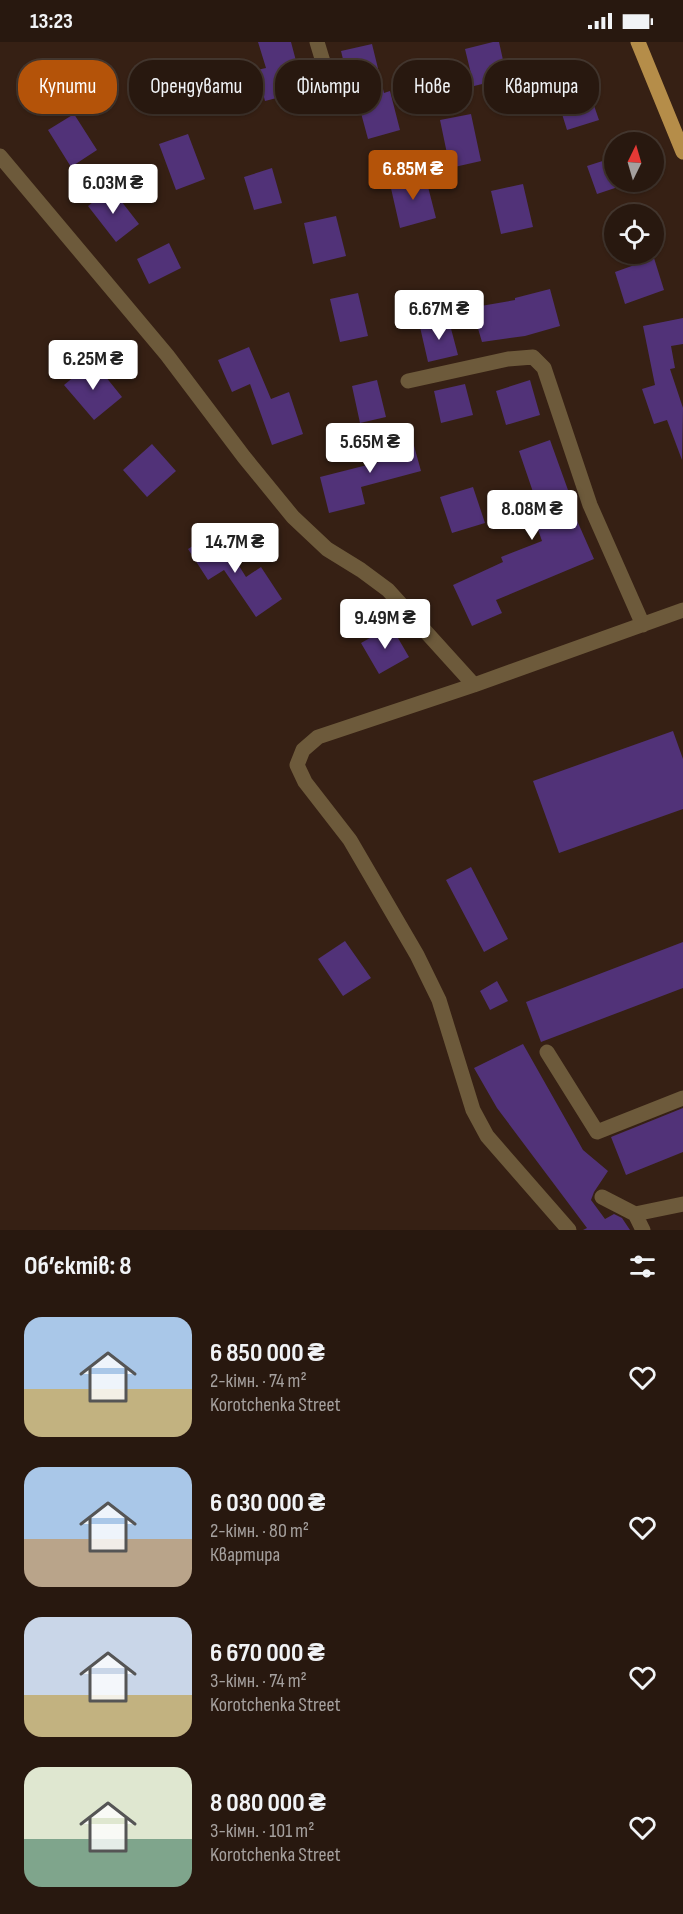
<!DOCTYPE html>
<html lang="uk">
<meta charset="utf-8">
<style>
:root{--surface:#28180f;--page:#302118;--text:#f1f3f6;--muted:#a5a09e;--line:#44372f;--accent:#b45309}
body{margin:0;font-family:"Sofia Sans Condensed",sans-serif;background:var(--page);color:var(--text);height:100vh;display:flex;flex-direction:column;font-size:22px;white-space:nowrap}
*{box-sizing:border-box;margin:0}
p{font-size:20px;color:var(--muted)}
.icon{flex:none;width:33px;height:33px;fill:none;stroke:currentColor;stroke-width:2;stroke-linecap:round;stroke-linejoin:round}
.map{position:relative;height:1188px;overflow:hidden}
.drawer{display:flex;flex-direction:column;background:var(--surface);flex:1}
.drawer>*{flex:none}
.guide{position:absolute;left:18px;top:18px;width:648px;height:54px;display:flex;gap:12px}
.needle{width:39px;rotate:5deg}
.tools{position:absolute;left:604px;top:90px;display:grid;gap:12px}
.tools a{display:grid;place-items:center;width:60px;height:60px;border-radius:50%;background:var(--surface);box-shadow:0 2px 4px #0004,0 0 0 2px var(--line);font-size:30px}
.price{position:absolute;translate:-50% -51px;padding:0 14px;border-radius:6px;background:#fff;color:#222;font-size:20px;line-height:39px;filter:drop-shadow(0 2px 3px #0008)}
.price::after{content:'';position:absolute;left:50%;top:36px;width:18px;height:14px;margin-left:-9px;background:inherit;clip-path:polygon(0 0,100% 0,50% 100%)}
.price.selected{background:var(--accent);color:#fff}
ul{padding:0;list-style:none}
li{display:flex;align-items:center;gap:18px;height:150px;padding:0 24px}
li span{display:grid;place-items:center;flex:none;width:168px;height:120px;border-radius:18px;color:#555}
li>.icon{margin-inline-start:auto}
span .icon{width:72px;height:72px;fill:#fffc;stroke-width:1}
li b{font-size:26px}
h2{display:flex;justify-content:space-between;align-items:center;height:72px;padding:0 24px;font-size:26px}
.pill{padding:0 21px;border-radius:24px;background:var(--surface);box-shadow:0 2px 4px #0004,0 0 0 2px var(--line);font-size:21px;line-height:54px}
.pill.selected{background:var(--accent);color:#fff}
.status{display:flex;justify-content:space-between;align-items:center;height:42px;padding:0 30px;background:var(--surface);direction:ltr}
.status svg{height:16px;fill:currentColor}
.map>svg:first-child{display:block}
.building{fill:#513278}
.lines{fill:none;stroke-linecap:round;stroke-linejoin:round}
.minor{stroke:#6d5a3b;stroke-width:15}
.major{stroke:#b58d49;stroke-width:15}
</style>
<div class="status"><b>13:23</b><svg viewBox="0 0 49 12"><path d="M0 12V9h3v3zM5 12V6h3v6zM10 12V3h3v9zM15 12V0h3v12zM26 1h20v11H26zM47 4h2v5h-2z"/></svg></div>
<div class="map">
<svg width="683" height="1188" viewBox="0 0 683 1188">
<rect width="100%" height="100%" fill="#362014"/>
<path class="building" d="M258 0H291L304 49 265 59 257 28 266 26Z
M493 0H499L507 36 474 44 465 7Z
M372 2 384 51 390 49 400 88 368 97 354 45 350 46 341 9Z
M589 49 599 78 567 88 558 59Z
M74 72 97 108 71 125 48 88Z
M471 72 481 119 450 126 440 78Z
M188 92 205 137 176 148 159 102Z
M615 115V146L597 152 587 124Z
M272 126 282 161 254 168 244 135Z
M425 133 436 176 400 186 390 142Z
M523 142 533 185 501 192 491 149Z
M111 146 139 182 116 200 88 164Z
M336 174 346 214 313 222 304 181Z
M169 201 181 226 149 242 137 217Z
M654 216 664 248 625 262 615 230Z
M550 247 560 284 525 294 482 300 474 273H476L475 265 515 258V256Z
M358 251 368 294 340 300 330 257Z
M683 276V302L671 304 675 326 670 327 683 366 682 418 667 378 654 382 642 347 655 343 643 284Z
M449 279 458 313 428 320 420 285Z
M249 305 271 357 289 350 303 392 272 403 250 342 232 350 218 318Z
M93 319 122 355 94 378 64 343Z
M377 338 386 375 360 381 352 344Z
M530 338 540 373 506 383 496 349Z
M465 342 473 373 441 381 434 349Z
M411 393 421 429 361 445 365 462 329 471 320 435 383 419 378 401Z
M550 398 577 473 575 474 594 517 496 558 502 571 472 584 453 543 503 520 501 515 542 499 526 453 533 450 519 409Z
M152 402 176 429 147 455 123 428Z
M473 445 485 481 452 491 440 455Z
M217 489 246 535 261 525 282 557 256 575 224 528 208 538 188 507Z
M391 584 409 615 379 632 361 601Z
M673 689 683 717V767L559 811 533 739Z
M471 825 508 897 484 910 446 838Z
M345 899 371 936 343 954 318 917Z
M683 900V946L541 1000 526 960Z
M497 939 508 959 490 968 480 949Z
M523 1002 583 1108 608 1129 594 1150 591 1158 605 1177 614 1172 622 1176 630 1188H583L587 1186 497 1066 474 1026Z
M683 1066V1110L626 1133 611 1095Z"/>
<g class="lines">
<path class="minor" d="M317 0 335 59
M0 114 167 313 244 415 293 475 327 507 361 528 388 548 474 643
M408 339 508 317 533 315 544 326 590 463 643 583
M547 1010 597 1090 683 1056
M602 1155 635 1172 683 1162
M635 1172 643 1188
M569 1188 487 1094 473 1068 439 958 417 913 350 798 305 740 297 723 303 708 318 695 474 643 683 568"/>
<path class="major" d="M638 0 683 110"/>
</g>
</svg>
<div class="tools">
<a><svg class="needle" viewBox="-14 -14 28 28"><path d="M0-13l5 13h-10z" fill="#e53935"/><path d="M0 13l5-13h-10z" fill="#a5a09e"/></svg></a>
<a><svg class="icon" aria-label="locate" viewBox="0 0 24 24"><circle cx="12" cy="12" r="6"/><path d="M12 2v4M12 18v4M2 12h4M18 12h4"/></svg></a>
</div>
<b class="price selected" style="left:413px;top:159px">6.85M ₴</b>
<b class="price" style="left:113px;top:173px">6.03M ₴</b>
<b class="price" style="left:439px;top:299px">6.67M ₴</b>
<b class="price" style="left:93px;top:349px">6.25M ₴</b>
<b class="price" style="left:370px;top:432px">5.65M ₴</b>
<b class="price" style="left:532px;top:499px">8.08M ₴</b>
<b class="price" style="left:235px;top:532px">14.7M ₴</b>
<b class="price" style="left:385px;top:608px">9.49M ₴</b>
<div class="guide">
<a class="pill selected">Купити</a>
<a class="pill">Орендувати</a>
<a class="pill">Фільтри</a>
<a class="pill">Нове</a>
<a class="pill">Квартира</a>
</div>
</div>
<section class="drawer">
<h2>Об’єктів: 8<svg class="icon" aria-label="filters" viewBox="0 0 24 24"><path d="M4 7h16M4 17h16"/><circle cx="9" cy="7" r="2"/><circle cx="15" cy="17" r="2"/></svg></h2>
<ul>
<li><span style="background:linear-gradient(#a9c7e8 60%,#c2b280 0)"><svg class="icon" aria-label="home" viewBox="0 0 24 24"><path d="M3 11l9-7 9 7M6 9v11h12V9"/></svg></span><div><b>6 850 000 ₴</b><p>2-кімн. · 74 m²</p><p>Korotchenka Street</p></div><svg class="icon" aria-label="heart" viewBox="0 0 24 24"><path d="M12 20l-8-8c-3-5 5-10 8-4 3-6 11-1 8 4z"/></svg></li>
<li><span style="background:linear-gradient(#a9c7e8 60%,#b9a48a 0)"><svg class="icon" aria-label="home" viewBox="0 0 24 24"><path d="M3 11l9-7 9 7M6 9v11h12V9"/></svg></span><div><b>6 030 000 ₴</b><p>2-кімн. · 80 m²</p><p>Квартира</p></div><svg class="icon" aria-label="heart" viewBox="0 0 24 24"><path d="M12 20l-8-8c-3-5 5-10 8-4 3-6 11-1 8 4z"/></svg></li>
<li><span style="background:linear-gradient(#c9d6e8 65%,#c2b280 0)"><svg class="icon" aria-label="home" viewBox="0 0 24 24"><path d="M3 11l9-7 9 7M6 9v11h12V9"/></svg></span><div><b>6 670 000 ₴</b><p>3-кімн. · 74 m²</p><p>Korotchenka Street</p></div><svg class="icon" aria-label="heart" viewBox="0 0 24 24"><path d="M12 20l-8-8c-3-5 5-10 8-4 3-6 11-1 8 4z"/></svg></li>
<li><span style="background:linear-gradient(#dfe7d0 60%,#7fa58c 0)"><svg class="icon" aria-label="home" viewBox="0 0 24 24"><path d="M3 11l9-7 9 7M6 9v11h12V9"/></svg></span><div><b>8 080 000 ₴</b><p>3-кімн. · 101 m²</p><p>Korotchenka Street</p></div><svg class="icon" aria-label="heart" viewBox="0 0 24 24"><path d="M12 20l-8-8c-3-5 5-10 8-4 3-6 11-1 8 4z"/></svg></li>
</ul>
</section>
